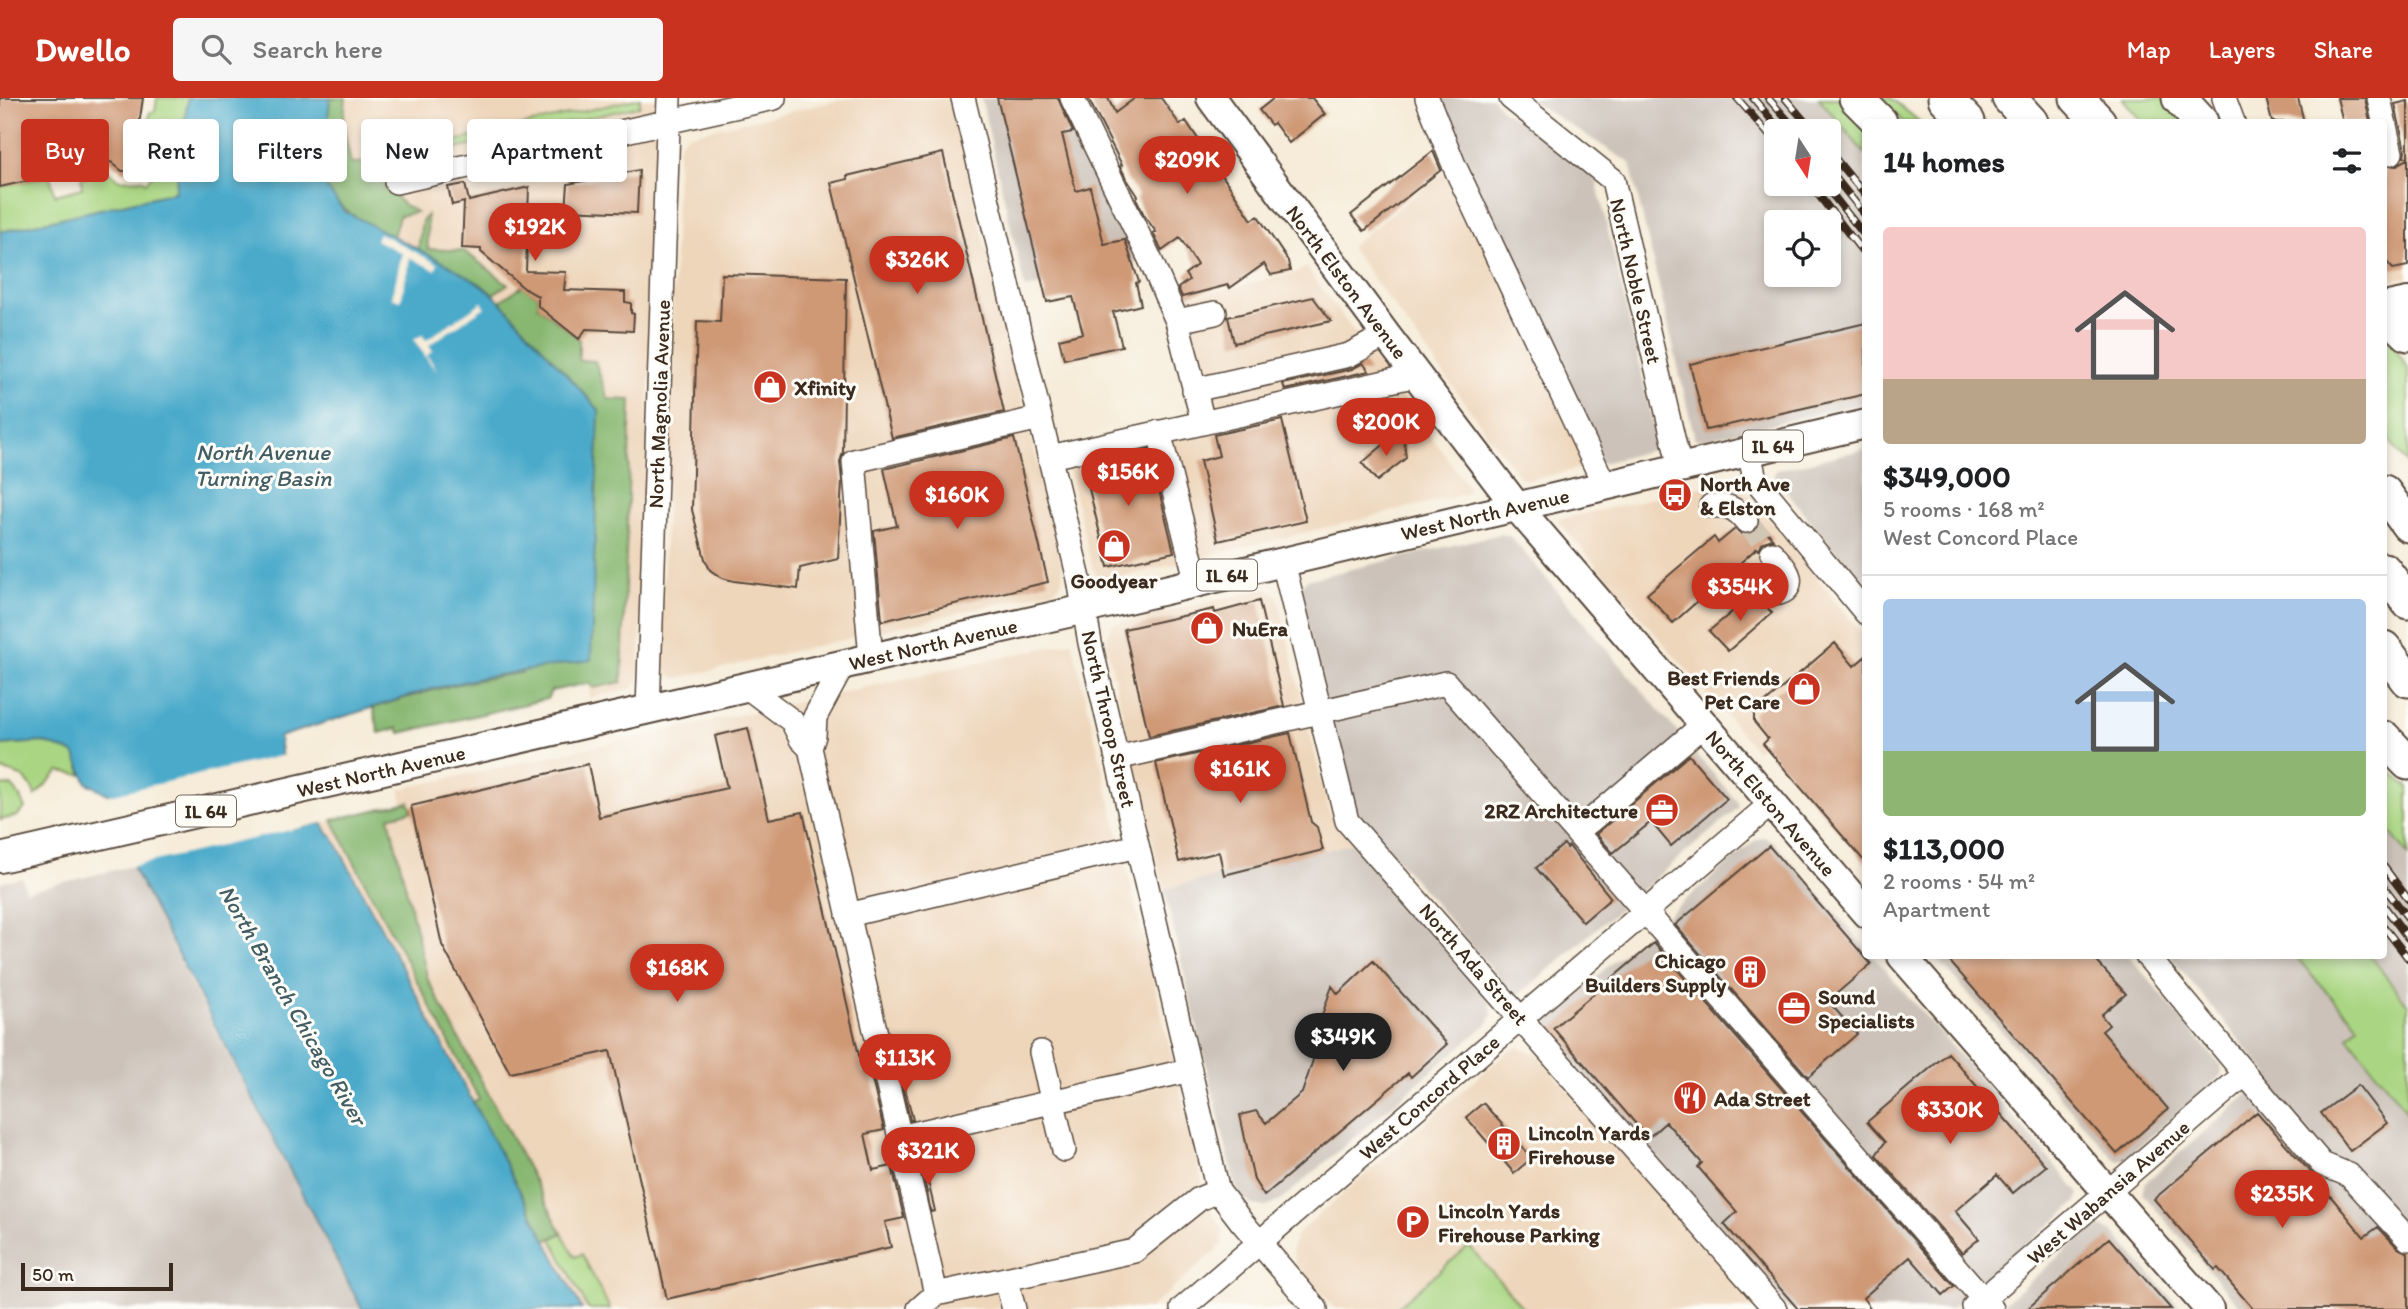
<!DOCTYPE html>
<meta charset="utf-8">
<style>
:root{--surface:#fff;--page:#f6f6f6;--text:#202124;--muted:#757577;--line:#e0e0e0;--accent:#c8321e}
body{margin:0;font-family:Itim,sans-serif;background:var(--page);color:var(--text);height:100vh;display:flex;flex-direction:column;font-size:26px;white-space:nowrap}
*{box-sizing:border-box;margin:0}
p{font-size:23px;color:var(--muted)}
.icon{flex:none;width:38px;height:38px;fill:none;stroke:currentColor;stroke-width:2;stroke-linecap:round;stroke-linejoin:round}
.map{position:relative;flex:1;overflow:hidden}
.sheet{position:absolute;left:1862px;top:21px;width:525px;height:840px;display:flex;flex-direction:column;background:var(--surface);border-radius:7px;box-shadow:0 4px 10px #0003}
.sheet>*{flex:none}
.banner{position:absolute;left:21px;top:21px;width:665px;height:63px;display:flex;gap:14px}
.needle{width:46px;rotate:168deg}
.buttons{position:absolute;left:1764px;top:21px;display:grid;gap:14px}
.buttons a{display:grid;place-items:center;width:77px;height:77px;border-radius:7px;background:var(--surface);box-shadow:0 4px 10px #0003;font-size:35px}
.scale{position:absolute;left:21px;bottom:18px;width:152px;box-sizing:border-box;padding-left:7px;border:4px solid #3b2a1e;border-top:0;font-size:19px;line-height:24px;white-space:nowrap;color:#3b2a1e;-webkit-text-stroke:5px #fdfcf7;paint-order:stroke}
.price{position:absolute;translate:-50% -60px;padding:0 16px;border-radius:24px;background:var(--accent);color:#fff;font-size:23px;line-height:46px;filter:drop-shadow(0 2px 4px #0008)}
.price::after{content:'';position:absolute;left:50%;top:42px;width:21px;height:16px;margin-left:-10px;background:inherit;clip-path:polygon(0 0,100% 0,50% 100%)}
.price.selected{background:#222;color:#fff}
ul{padding:0;list-style:none}
li{display:grid;align-content:center;gap:14px;height:371px;padding:0 21px}
li+li{border-top:2px solid var(--line)}
li span{display:grid;place-items:center;height:217px;border-radius:7px;color:#555}
li>.icon{margin-inline-start:auto}
span .icon{width:126px;height:126px;fill:#fffc;stroke-width:1}
li b{font-size:30px}
h2{display:flex;justify-content:space-between;align-items:center;height:84px;padding:0 21px;font-size:30px}
.pill{padding:0 24px;border-radius:7px;background:var(--surface);box-shadow:0 4px 10px #0003;font-size:24px;line-height:63px}
.pill.selected{background:var(--accent);color:#fff}
header{display:flex;align-items:center;gap:42px;box-sizing:border-box;height:98px;padding:0 35px;background:var(--accent);color:#fff}
header strong{font-size:33px}
nav{display:flex;gap:38px;margin-inline-start:auto;font-size:24px}
.search{width:490px;height:63px;background:var(--page);display:flex;align-items:center;gap:18px;box-sizing:border-box;padding:0 24px;border-radius:7px;color:var(--muted);font-size:26px}
.map>svg:first-child{display:block}
.built{fill:#eed6bb}
.industrial{fill:#ccc2b9;fill-rule:evenodd}
.green{fill:#aad683;stroke:#728050;stroke-width:2}
.forest{fill:#87b771;stroke:#617048;stroke-width:2}
.water{fill:#4caaca;stroke:#446a74;stroke-width:2}
.pier{fill:#f6ecd9}
.building{fill:#cf9976}
.lines{fill:none;stroke-linecap:round;stroke-linejoin:round}
.minor-tunnel{stroke:#d1c5b4;stroke-width:23;stroke-dasharray:23 11;stroke-linecap:butt}
.minor-casing{stroke:#57473a;stroke-width:26}
.major-casing{stroke:#57473a;stroke-width:32}
.highway-casing{stroke:#57473a;stroke-width:37}
.minor{stroke:#fff;stroke-width:23}
.major{stroke:#fff;stroke-width:28}
.highway{stroke:#fff;stroke-width:33}
.rail-casing{stroke:#3b2a1e;stroke-width:8}
.rail{stroke:#fdfcf7;stroke-width:5;stroke-dasharray:16;stroke-linecap:butt}
.labels{text-anchor:middle;dominant-baseline:central;stroke-width:6;stroke-linejoin:round;paint-order:stroke}
.shield{fill:#fdfcf7;stroke:#75695f;stroke-width:2}
.shield-label{font-size:19px;font-weight:bold;fill:#3b2a1e}
.street-label{font-size:21px;fill:#3b2a1e;stroke:#fdfcf7}
.poi-label{font-size:21px;font-weight:bold;fill:#3b2a1e;stroke:#fdfcf7;text-anchor:start}
.water-label{font-size:23px;font-style:italic;fill:#425d63;stroke:#fdfcf7}
</style>
<header>
<strong>Dwello</strong>
<div class="search"><svg class="icon" aria-label="search" viewBox="0 0 24 24"><circle cx="10" cy="10" r="6"/><path d="M15 15l6 6"/></svg>Search here</div>
<nav><a>Map</a><a>Layers</a><a>Share</a></nav>
</header>
<div class="map">
<svg width="2408" height="1211" viewBox="0 0 2408 1211">
<rect width="100%" height="100%" fill="#fdfcf7"/>
<filter id="ink" filterUnits="userSpaceOnUse"><feTurbulence type="fractalNoise" baseFrequency=".0143" numOctaves="2"/><feDisplacementMap in="SourceGraphic" scale="14" xChannelSelector="R" yChannelSelector="G"/><feConvolveMatrix kernelMatrix="1 2 1 2 8 2 1 2 1" color-interpolation-filters="sRGB"/></filter>
<filter id="wash" filterUnits="userSpaceOnUse"><feTurbulence type="fractalNoise" baseFrequency=".00686" numOctaves="4" result="noise"/><feDisplacementMap in="SourceGraphic" scale="28" xChannelSelector="R" yChannelSelector="G"/><feGaussianBlur stdDeviation="1.57" result="paint"/><feColorMatrix in="noise" values="0 0 0 0 0 0 0 0 0 0 0 0 0 0 0 0 0 1.4 0 .05"/><feComposite in="paint" operator="in"/></filter>
<g filter="url(#wash)">
<rect width="100%" height="100%" fill="#f6ecd9"/>
<path class="built" d="M330 0H660L639 582 632 591 589 600 599 312 449 167 344 113Z
M849 0H950L1063 472 1062 484 1055 492 679 580 672 579 661 567V559L678 50 681 43 687 37Z
M2408 53V179L2384 184V59Z
M1446 72 1595 367 1529 382 1520 380 1350 149Z
M1306 169 1466 386 1468 391 1465 396 1108 482H1100L1096 477 1090 461 1065 356 1202 324 1169 204 1298 174Z
M1737 381 1865 539V558L1756 652 1557 422Z
M1267 491 1275 495 1278 500 1328 711 1334 723 1354 745 1164 791 1106 545 1107 538 1113 526 1119 524Z
M1072 544 1201 1079 1212 1115 1223 1131 1222 1147 1149 1211H582L332 737H329L322 725 403 705 400 691Z
M1519 949 1537 956 1761 1211H1335L1296 1166 1292 1152 1295 1139 1301 1132 1506 955Z"/>
<path class="industrial" d="M981 0H1072L1150 161 1025 191Z
M1427 0H1493L1502 12 1591 71 1596 81 1658 347 1656 351 1595 367Z
M1527 0H1819L1865 56V305L1701 342 1695 341 1630 65ZM1776 33H1829V86H1776ZM1776 124H1829V177H1776Z
M1865 351H1866L1865 490 1773 377 1777 372Z
M1500 436 1510 438 1738 705 1739 709 1520 896 1511 894 1351 708 1299 492 1306 482Z
M2384 726 2408 757V1211H2242L2142 1095 2145 1085 2269 978 2170 858H2384Z
M1764 739 1773 743 1865 849 1866 858H1873L2079 1095 2077 1104 1950 1211H1788L1545 931 1547 921 1754 743Z
M1354 745 1490 903 1492 917 1488 925 1280 1103 1265 1109 1252 1107 1241 1099 1235 1087 1164 791Z
M132 768 185 875 362 1211H0V784L22 780 26 793Z
M1935 858H2129L2221 968 2222 977 2123 1062 2117 1064Z
M2103 1129 2113 1134 2181 1211H1997L2084 1137 2092 1131Z"/>
<path class="green" d="M157 0H188L175 94 0 134V89L50 78 55 97 82 90 81 80 110 74 119 82 142 81 146 84 161 67 158 63 157 40 148 32 150 14H155Z
M640 0V8L452 52 451 44Z
M1819 0H1839L1865 29V56Z
M1880 0H1891L1920 24H1903Z
M2122 0H2166L2188 24H2142Z
M2391 242 2408 271V367L2384 335V243Z
M43 644 75 655 83 677 59 673 35 698C31 681 17 674 0 672V647Z
M2384 667 2408 689V757L2384 726Z
M0 687 12 688 19 697 25 710 17 718 0 722Z
M2296 858H2370L2408 907V1015L2348 938 2358 927 2313 879Z
M562 1135 575 1159 582 1156 610 1211H588L552 1141Z
M1469 1148 1524 1211H1395Z"/>
<path class="forest" d="M330 0H346L343 26 351 66 361 64 403 106 416 114 399 118 393 139C365 124 331 112 322 78Z
M427 117 428 151 464 153 508 186 493 196 449 167 418 152 422 123Z
M522 188 538 198V208L579 241V262L595 263 608 301 631 302 622 584 594 590 588 585 551 593 547 601 400 635 398 630 379 635 373 610C422 594 471 581 522 575L599 312 500 203Z
M409 704 412 713 389 719 428 882 562 1135 546 1143 473 1005 479 1001 332 722Z"/>
<path class="water" d="M188 0H330L322 78 325 87 344 113 449 167 483 188 500 203 599 312 591 562 480 580 428 592 279 639 291 731 322 725 329 737H332L582 1211H362L132 768 110 697 87 685 74 655 43 644 0 647V134L175 94Z"/>
<path class="pier" d="M379 135 438 166 435 172 410 160 401 202 392 200 402 155 376 142Z
M482 204 485 209 429 247 433 253 427 257 436 271 435 272 414 242 422 237 426 242Z
M284 657 294 727 322 721 326 724 128 769 107 699 105 698Z"/>
<g id="blocks">
<path class="building" d="M0 0H143L138 34 149 44 150 61 138 73H122L111 64 0 89Z
M997 0H1058L1073 34 1062 36 1076 93 1090 89 1104 146 1125 142 1139 184 1136 185 1141 207 1113 214 1122 248 1064 261 1059 241 1083 235 1073 199 1047 204Z
M1088 0H1108L1115 15 1135 0H1161L1180 27 1186 23 1252 122 1258 118 1288 163 1290 173 1271 177 1264 166 1230 190 1228 187 1182 199 1178 190 1189 182 1185 176 1197 167 1180 140 1162 153 1153 135 1156 134 1144 117 1136 100 1138 98 1126 80 1120 68 1122 67Z
M1274 0H1312L1325 16 1289 45 1274 25 1271 27 1259 12Z
M2266 0H2298L2304 24H2272Z
M2337 0H2365L2370 24H2343Z
M2408 3V59H2404L2405 52 2395 6Z
M1433 53 1441 72 1364 133 1351 117Z
M943 55 1004 314 892 340 831 85 848 81 847 78Z
M2408 61V168L2393 171 2384 161V66L2395 68Z
M639 72 637 115 566 112 568 86Z
M465 86 469 103 529 89 526 173 566 174 564 192 625 194V204L631 205V215L634 216 633 233 586 231 579 241 538 208V198L525 191 481 154V151L462 150 464 104 452 107 448 89Z
M722 176 846 180 843 354 840 364 842 382 838 461 800 470 798 491 734 483 722 480 710 472 705 461 692 412 697 223 720 224Z
M1313 199 1331 223 1234 245 1228 219Z
M1866 225V296L1706 332 1690 266Z
M1363 265 1369 273 1285 292 1283 286 1352 271Z
M1282 322 1306 423 1218 443 1200 363 1219 358 1214 337Z
M1396 336 1404 343 1406 360 1377 383 1362 365Z
M1014 340 1048 484 882 523 874 433 897 428 884 371Z
M1149 351 1174 454 1108 469 1083 366Z
M1760 425 1773 441 1763 444 1759 452 1757 450 1673 525 1647 496 1714 439 1718 445 1735 431 1742 436 1749 437 1756 433Z
M1750 499 1766 508 1772 515 1728 553 1709 533Z
M1259 503 1284 608 1149 638 1124 531 1214 511 1215 515Z
M1835 545 1854 568 1866 558V765L1763 646 1768 641 1754 624V614Z
M748 630 769 721 803 714 863 975 870 973 884 1032 865 1036 873 1072 892 1068 904 1120 885 1124 891 1149 667 1201 610 953 510 975 442 847 411 708 588 666 599 719 727 690 715 638Z
M1290 635 1311 724 1317 729 1323 752 1224 777 1219 754 1179 764 1156 665Z
M1689 657 1727 701 1671 748 1651 724 1613 755 1596 736Z
M1564 746 1567 750 1569 748 1611 800 1583 824 1536 770Z
M1769 748 1871 866 1828 903 1857 936 1808 979 1675 827Z
M1654 845 1954 1188 1943 1197 1910 1159 1863 1200 1871 1211H1798L1724 1126 1737 1114 1698 1069 1702 1065 1666 1024 1648 1040 1553 930Z
M1945 858H2092L2126 896 2101 917 2109 927 2102 933 2168 1011 2117 1056Z
M1373 863 1447 946 1411 979 1408 975 1264 1098 1254 1082 1240 1017 1256 1013 1266 1025 1302 995 1320 941 1316 935 1332 888 1338 896Z
M1948 955 2046 1068 2013 1095 1997 1077 1955 1113 1979 1141 1962 1155 1876 1057 1885 1044 1867 1024Z
M897 966H899L913 1022H910Z
M2358 987 2387 1025 2350 1053 2321 1015Z
M1483 1005 1532 1060 1514 1075 1466 1019Z
M2257 1014 2319 1084 2364 1139 2378 1129 2398 1150 2408 1155V1211H2253L2218 1170 2215 1172 2154 1101Z
M920 1062H923L935 1113 931 1114Z
M2109 1140 2171 1211H2027Z"/>
</g>
</g>
<g filter="url(#ink)">
<use href="#blocks" fill-opacity="0" stroke="#57473a" stroke-width="2"/>
<g class="lines">
<path class="minor-tunnel" d="M1746 423 1772 455"/>
<g class="minor-casing">
<path id="minor" d="M963 0 1079 481 1090 545 1218 1093 1241 1123 1316 1211
M1072 0 1150 161 1177 223 1203 324
M1427 0 1454 67 1605 388
M1511 0 1613 82 1680 370
M2224 0 2233 24
M2379 0 2391 55
M396 84 774 0
M1177 223 1215 215
M1194 292 1349 257 1386 237
M1159 334 1197 485
M1749 354 1755 381 1866 515
M1050 359 1417 277
M1711 408C1727 407 1735 409 1746 423
M1283 464 1347 723 1775 1211
M1749 477C1754 482 1759 490 1765 493 1777 499 1792 494 1789 479 1787 471 1778 462 1772 455
M871 560 854 363 1040 320
M843 567 815 619 814 638 810 650 936 1196
M747 589 792 623 801 641 810 650
M648 612 669 0
M1117 660 1446 585 1992 1211
M1589 724 1703 627
M848 817 1137 748
M2147 858 2245 976 2322 1066 2349 1077 2408 1141
M1041 954 1064 1052
M900 1039 1190 972
M1006 1181 1014 1211
M1974 1209 2245 976
M919 1211 936 1196 1134 1153 1199 1101 1218 1093
M1182 1211 1772 705"/>
</g>
<g class="major-casing">
<path id="major" d="M1211 0 1386 237 1517 409 1866 815
M2384 209 2408 204
M0 760 1085 511 1866 326
M1902 858 2209 1211"/>
</g>
<g class="highway-casing">
<path id="highway" d="M1856 0 1880 24
M1945 0 1968 24
M2009 0 2031 24
M2077 0 2099 24
M2179 0 2201 24
M2384 213 2408 236
M2384 394 2408 427
M2384 472 2408 504
M2384 550 2408 582
M2384 640 2408 665"/>
</g>
<use href="#minor" class="minor"/>
<use href="#major" class="major"/>
<use href="#highway" class="highway"/>
<g class="rail-casing">
<path id="rail" d="M1737 0 1776 45
M1753 0 1781 33
M1768 0 1797 33
M1785 0 1813 33
M1829 53 1866 98
M1829 72 1866 118
M1810 86 1866 158
M1824 86 1866 139
M2384 769 2408 801
M2384 789 2408 820
M2384 808 2408 840
M2384 829 2408 860"/>
</g>
<use href="#rail" class="rail"/>
</g>
</g>
<defs>
<g id="shop-disc" transform="scale(1.75)"><circle r="9.5" fill="#c8321e" stroke="#fdfcf7"/><path d="M-5-2.5h2.3a2.7 3.5 0 0 1 5.4 0H5L5.5 6h-11ZM-1.5-2.5h3a1.5 2.3 0 0 0-3 0Z" fill="#fff"/></g>
<g id="bus-disc" transform="scale(1.75)"><circle r="9.5" fill="#c8321e" stroke="#fdfcf7"/><path d="M-5-6H5V4H4V6H2V4H-2V6H-4V4H-5ZM-3.5-4V0h7V-4ZM-3.5 1.2v1.5H-2V1.2ZM2 1.2v1.5H3.5V1.2Z" fill="#fff"/></g>
<g id="office-disc" transform="scale(1.75)"><circle r="9.5" fill="#c8321e" stroke="#fdfcf7"/><path d="M-6-3h4V-5.5h4V-3h4V5H-6ZM-1-4.5V-3h2v-1.5ZM-6 0V1H6V0Z" fill="#fff"/></g>
<g id="building-disc" transform="scale(1.75)"><circle r="9.5" fill="#c8321e" stroke="#fdfcf7"/><path d="M-4-6H4V6H1V3H-1V6H-4ZM-2.5-4.3h1.7v1.8h-1.7ZM.8-4.3h1.7v1.8H.8ZM-2.5-1h1.7V.8h-1.7ZM.8-1h1.7V.8H.8Z" fill="#fff"/></g>
<g id="restaurant-disc" transform="scale(1.75)"><circle r="9.5" fill="#c8321e" stroke="#fdfcf7"/><path d="M-5-6h1v4h1v-4h1v4h1v-4h1v5L-1.5 .5V6h-2V.5L-5-1ZM5-6V6H3V1.5H1.5Q1.5-4 5-6Z" fill="#fff"/></g>
<g id="parking-disc" transform="scale(1.75)"><circle r="9.5" fill="#c8321e" stroke="#fdfcf7"/><path d="M-3.5-5.5H1a3.5 3.5 0 0 1 0 7H-1V5.5H-3.5ZM-1-3.4V-.6H.8a1.4 1.4 0 0 0 0-2.8Z" fill="#fff"/></g>
</defs>
<g fill-rule="evenodd">
<use href="#shop-disc" x="770" y="289"/>
<use href="#bus-disc" x="1675" y="397"/>
<use href="#shop-disc" x="1114" y="448"/>
<use href="#shop-disc" x="1207" y="530"/>
<use href="#shop-disc" x="1804" y="591"/>
<use href="#office-disc" x="1662" y="712"/>
<use href="#building-disc" x="1750" y="874"/>
<use href="#office-disc" x="1794" y="910"/>
<use href="#restaurant-disc" x="1690" y="1000"/>
<use href="#building-disc" x="1504" y="1046"/>
<use href="#parking-disc" x="1413" y="1124"/>
</g>
<g class="labels">
<g class="shield">
<rect x="1743" y="332.5" width="60" height="31" rx="5"/>
<rect x="1197" y="461.5" width="60" height="31" rx="5"/>
<rect x="176" y="697.5" width="60" height="31" rx="5"/>
</g>
<g class="shield-label">
<text x="1773" y="348">IL 64</text>
<text x="1227" y="477">IL 64</text>
<text x="206" y="713">IL 64</text>
</g>
<g class="street-label">
<text transform="translate(1636 183) rotate(77)">North Noble Street</text>
<text transform="translate(1347 184) rotate(53)">North Elston Avenue</text>
<text transform="translate(659 306) rotate(-88)">North Magnolia Avenue</text>
<text transform="translate(1485 416) rotate(-13)">West North Avenue</text>
<text transform="translate(933 546) rotate(-13)">West North Avenue</text>
<text transform="translate(1109 621) rotate(77)">North Throop Street</text>
<text transform="translate(381 673) rotate(-13)">West North Avenue</text>
<text transform="translate(1771 705) rotate(49)">North Elston Avenue</text>
<text transform="translate(1474 866) rotate(49)">North Ada Street</text>
<text transform="translate(1429 999) rotate(-41)">West Concord Place</text>
<text transform="translate(2108 1094) rotate(-41)">West Wabansia Avenue</text>
</g>
<g class="poi-label">
<text x="794" y="289">Xfinity</text>
<text x="1700" y="385">North Ave<tspan x="1700" dy="24">&amp; Elston</tspan></text>
<text x="1114" y="482" text-anchor="middle">Goodyear</text>
<text x="1232" y="530">NuEra</text>
<text x="1780" y="579" text-anchor="end">Best Friends<tspan x="1780" dy="24">Pet Care</tspan></text>
<text x="1638" y="712" text-anchor="end">2RZ Architecture</text>
<text x="1726" y="862" text-anchor="end">Chicago<tspan x="1726" dy="24">Builders Supply</tspan></text>
<text x="1818" y="898">Sound<tspan x="1818" dy="24">Specialists</tspan></text>
<text x="1714" y="1000">Ada Street</text>
<text x="1528" y="1034">Lincoln Yards<tspan x="1528" dy="24">Firehouse</tspan></text>
<text x="1438" y="1112">Lincoln Yards<tspan x="1438" dy="24">Firehouse Parking</tspan></text>
</g>
<g class="water-label">
<text x="263" y="354">North Avenue<tspan x="263" dy="26">Turning Basin</tspan></text>
<text transform="translate(293 907) rotate(60)">North Branch Chicago River</text>
</g>
</g>
</svg>
<div class="buttons">
<a><svg class="needle" viewBox="-14 -14 28 28"><path d="M0-13l5 13h-10z" fill="#e53935"/><path d="M0 13l5-13h-10z" fill="#757577"/></svg></a>
<a><svg class="icon" aria-label="locate" viewBox="0 0 24 24"><circle cx="12" cy="12" r="6"/><path d="M12 2v4M12 18v4M2 12h4M18 12h4"/></svg></a>
</div>
<div class="scale">50 m</div>
<b class="price" style="left:1187px;top:98px">$209K</b>
<b class="price" style="left:535px;top:165px">$192K</b>
<b class="price" style="left:917px;top:198px">$326K</b>
<b class="price" style="left:1386px;top:360px">$200K</b>
<b class="price" style="left:1128px;top:410px">$156K</b>
<b class="price" style="left:957px;top:433px">$160K</b>
<b class="price" style="left:1740px;top:525px">$354K</b>
<b class="price" style="left:1240px;top:707px">$161K</b>
<b class="price" style="left:677px;top:906px">$168K</b>
<b class="price selected" style="left:1343px;top:975px">$349K</b>
<b class="price" style="left:905px;top:996px">$113K</b>
<b class="price" style="left:1950px;top:1048px">$330K</b>
<b class="price" style="left:928px;top:1089px">$321K</b>
<b class="price" style="left:2282px;top:1132px">$235K</b>
<div class="banner">
<a class="pill selected">Buy</a>
<a class="pill">Rent</a>
<a class="pill">Filters</a>
<a class="pill">New</a>
<a class="pill">Apartment</a>
</div>
<section class="sheet">
<h2>14 homes<svg class="icon" aria-label="filters" viewBox="0 0 24 24"><path d="M4 7h16M4 17h16"/><circle cx="9" cy="7" r="2"/><circle cx="15" cy="17" r="2"/></svg></h2>
<ul>
<li><span style="background:linear-gradient(#f6c9c9 70%,#b9a48a 0)"><svg class="icon" aria-label="home" viewBox="0 0 24 24"><path d="M3 11l9-7 9 7M6 9v11h12V9"/></svg></span><div><b>$349,000</b><p>5 rooms · 168 m²</p><p>West Concord Place</p></div></li>
<li><span style="background:linear-gradient(#a9c7e8 70%,#8fb573 0)"><svg class="icon" aria-label="home" viewBox="0 0 24 24"><path d="M3 11l9-7 9 7M6 9v11h12V9"/></svg></span><div><b>$113,000</b><p>2 rooms · 54 m²</p><p>Apartment</p></div></li>
</ul>
</section>
</div>
